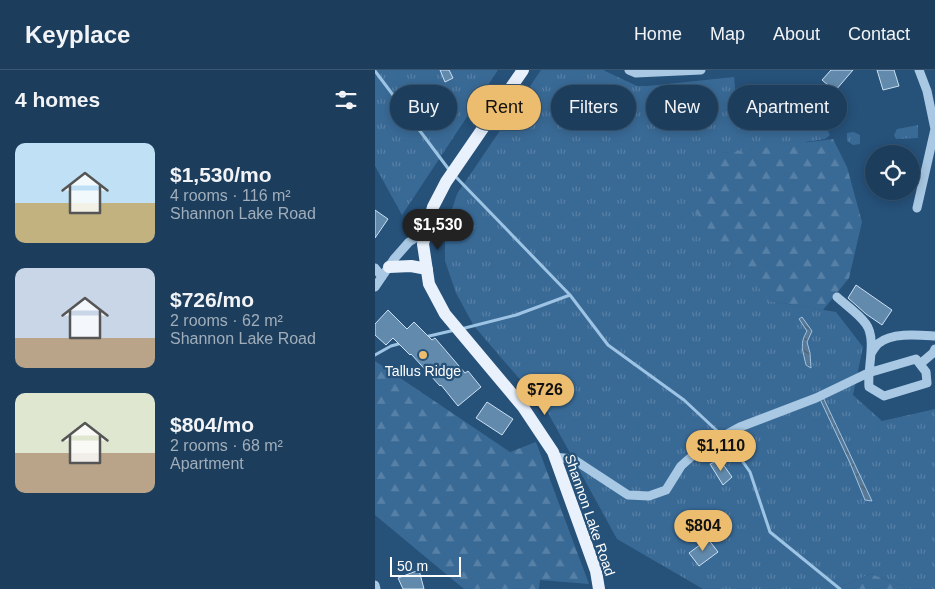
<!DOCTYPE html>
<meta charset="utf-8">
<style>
:root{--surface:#1c3d5b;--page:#254461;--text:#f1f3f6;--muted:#a0aebb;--line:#3a5671;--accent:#ecbd6e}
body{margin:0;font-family:Helvetica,sans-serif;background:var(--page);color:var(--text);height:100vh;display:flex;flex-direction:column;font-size:19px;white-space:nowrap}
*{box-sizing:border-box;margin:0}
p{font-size:16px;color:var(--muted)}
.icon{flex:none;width:28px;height:28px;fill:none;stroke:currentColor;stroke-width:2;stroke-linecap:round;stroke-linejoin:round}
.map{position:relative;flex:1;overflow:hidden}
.drawer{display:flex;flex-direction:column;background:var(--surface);width:375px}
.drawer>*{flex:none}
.top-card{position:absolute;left:15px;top:15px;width:470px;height:45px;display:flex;gap:10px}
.controls{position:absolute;left:490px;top:75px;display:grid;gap:10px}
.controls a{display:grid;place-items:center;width:55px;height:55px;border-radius:50%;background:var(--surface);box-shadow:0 2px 12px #0003,0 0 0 1px var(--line);font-size:25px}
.scale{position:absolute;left:15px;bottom:12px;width:71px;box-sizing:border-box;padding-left:5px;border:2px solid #fff;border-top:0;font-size:14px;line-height:18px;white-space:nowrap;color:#fff;-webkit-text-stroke:4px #265179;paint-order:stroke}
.price{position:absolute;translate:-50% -42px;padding:0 11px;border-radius:18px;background:var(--accent);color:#111;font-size:16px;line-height:32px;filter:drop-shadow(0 1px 2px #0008)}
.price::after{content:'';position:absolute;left:50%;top:30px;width:15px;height:11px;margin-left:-8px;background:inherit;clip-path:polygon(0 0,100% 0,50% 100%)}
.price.current{background:#222;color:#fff}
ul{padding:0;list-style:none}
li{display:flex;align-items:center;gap:15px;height:125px;padding:0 15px}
li span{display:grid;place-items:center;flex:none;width:140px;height:100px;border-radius:10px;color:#555}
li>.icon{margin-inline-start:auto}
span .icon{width:60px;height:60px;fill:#fffc;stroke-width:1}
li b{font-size:21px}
h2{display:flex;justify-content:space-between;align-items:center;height:60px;padding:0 15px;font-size:21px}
.tag{padding:0 18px;border-radius:22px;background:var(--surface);box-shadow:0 2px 12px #0003,0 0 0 1px var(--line);font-size:18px;line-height:45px}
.tag.current{background:var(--accent);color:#111}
header{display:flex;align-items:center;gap:30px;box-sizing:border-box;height:70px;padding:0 25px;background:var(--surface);border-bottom:1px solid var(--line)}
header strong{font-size:24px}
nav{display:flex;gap:28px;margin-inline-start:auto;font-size:18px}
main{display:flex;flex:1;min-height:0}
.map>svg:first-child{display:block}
.grass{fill:url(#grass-tufts)}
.forest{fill:url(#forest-firs)}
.water{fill:url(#water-waves);stroke:#9dc4e4}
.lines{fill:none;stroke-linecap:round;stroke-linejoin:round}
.stream{stroke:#9dc4e4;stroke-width:3}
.building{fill:#628aac;stroke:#cbe0f3}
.minor-tunnel{stroke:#476b8d;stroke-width:9;stroke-dasharray:9 4.5;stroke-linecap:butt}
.minor{stroke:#a8c8e3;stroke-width:9}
.major{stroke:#e8f1fc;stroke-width:12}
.poi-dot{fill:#ecbd6e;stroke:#265179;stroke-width:2}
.labels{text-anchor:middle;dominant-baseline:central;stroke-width:4.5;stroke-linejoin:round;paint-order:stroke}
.poi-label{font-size:14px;fill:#fff;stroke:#265179}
.street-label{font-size:14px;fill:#fff;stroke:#265179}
</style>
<header>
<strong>Keyplace</strong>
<nav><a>Home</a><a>Map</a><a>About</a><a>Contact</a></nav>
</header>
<main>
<section class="drawer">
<h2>4 homes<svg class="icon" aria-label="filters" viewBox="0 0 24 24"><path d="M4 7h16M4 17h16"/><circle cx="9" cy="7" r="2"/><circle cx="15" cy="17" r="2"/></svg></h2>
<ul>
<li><span style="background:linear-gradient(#bfe0f5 60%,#c2b280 0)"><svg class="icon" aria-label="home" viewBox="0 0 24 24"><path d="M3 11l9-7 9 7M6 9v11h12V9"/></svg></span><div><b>$1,530/mo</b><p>4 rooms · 116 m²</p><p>Shannon Lake Road</p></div></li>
<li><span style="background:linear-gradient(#c9d6e8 70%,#b9a48a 0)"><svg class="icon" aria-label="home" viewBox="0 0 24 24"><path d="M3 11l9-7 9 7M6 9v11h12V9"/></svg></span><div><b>$726/mo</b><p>2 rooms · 62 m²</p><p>Shannon Lake Road</p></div></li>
<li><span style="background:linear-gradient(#dfe7d0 60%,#b9a48a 0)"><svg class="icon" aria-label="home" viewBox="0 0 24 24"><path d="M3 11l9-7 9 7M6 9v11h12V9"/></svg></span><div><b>$804/mo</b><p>2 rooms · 68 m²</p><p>Apartment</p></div></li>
</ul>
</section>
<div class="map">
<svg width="560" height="519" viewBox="0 0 560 519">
<defs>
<pattern id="grass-tufts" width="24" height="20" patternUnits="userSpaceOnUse" patternTransform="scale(1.25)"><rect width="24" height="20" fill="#396a96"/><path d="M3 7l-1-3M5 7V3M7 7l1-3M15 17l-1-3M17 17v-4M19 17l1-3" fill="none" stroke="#5780a6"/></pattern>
<pattern id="forest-firs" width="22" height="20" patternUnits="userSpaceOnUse" patternTransform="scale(1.25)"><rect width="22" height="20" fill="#396a96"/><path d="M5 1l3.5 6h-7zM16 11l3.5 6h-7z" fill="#5780a6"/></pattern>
<pattern id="water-waves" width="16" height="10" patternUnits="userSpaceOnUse" patternTransform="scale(1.25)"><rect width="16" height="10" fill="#597895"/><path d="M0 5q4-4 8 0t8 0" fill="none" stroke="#526270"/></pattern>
</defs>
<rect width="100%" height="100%" fill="#265179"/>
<path class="grass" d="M0 0H123L27 145 0 96Z
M166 0H228L262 16H273L359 7 362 38H374L379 40 441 38 455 65 450 69 431 72 429 77 395 82 381 79 347 83 395 231 461 242 488 277 478 325 507 351 560 339V519H536L496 504 460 519H328L242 469 172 341 99 256 81 223 70 191V161L82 124Z
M543 55V68L521 69 519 65 522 59Z
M479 62 485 65V74L478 75 472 71V63Z"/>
<path class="forest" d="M458 69 472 97 487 152 474 208 448 240 395 231 315 136 346 83Z
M0 291 135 382 161 372 214 514 165 510 164 519H89L0 445Z
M496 504 536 519H460Z"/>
<path class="water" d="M427 247 437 261 432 272 435 283 436 298 431 295C428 281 424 274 432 261L424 249Z
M447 325 497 431 490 430 475 393 444 327Z"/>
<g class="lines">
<path class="stream" d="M0 1 75 101
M79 105 195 225 233 275 309 330 354 372 375 402 395 462 465 519
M86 259 141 245 195 225
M50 267 80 260
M0 285 16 276 27 273"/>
</g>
<path class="building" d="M65 0H74L78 8 70 12Z
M456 0H478L460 21 447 10Z
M502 0H519L524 16 508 20Z
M0 140 13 149 0 168Z
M481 215 517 240 507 255 491 244 473 228Z
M13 240 32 259 39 252 57 270 60 268 90 303 93 301 106 317 83 336 66 315 65 316 36 284 35 285 18 268 11 275 0 265V254Z
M112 332 138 349 127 365 101 348Z
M345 390 357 407 348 415 335 394Z
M333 469 343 482 324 496 314 483Z
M44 500 49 519H28L23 508Z"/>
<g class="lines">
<path class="minor-tunnel" d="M93 34 137 46"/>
<path class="minor" d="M254 0 261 3 326 0
M544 0 552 21 560 59
M542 138 560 59
M0 198 7 207
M0 217 19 189 34 172 52 161
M497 282C499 279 501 275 504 273 517 262 545 265 560 266
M545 294 558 283 560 279
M179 387 198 389 253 425 274 426 291 420 306 396 325 379 365 357 441 328 493 303 541 289 551 302 552 313 509 326 494 317C492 299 502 269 491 254 484 244 472 236 462 227
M0 515 1 519"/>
<path class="major" d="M148 0 71 112 58 137 48 174 54 214 70 244 148 337 178 382 221 501 224 519
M14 197 36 196 52 199"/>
</g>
<circle class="poi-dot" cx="48" cy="285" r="5"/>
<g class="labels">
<g class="poi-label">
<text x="48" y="301">Tallus Ridge</text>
</g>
<g class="street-label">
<text transform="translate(215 445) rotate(71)">Shannon Lake Road</text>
</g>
</g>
</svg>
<div class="controls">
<a><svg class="icon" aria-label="locate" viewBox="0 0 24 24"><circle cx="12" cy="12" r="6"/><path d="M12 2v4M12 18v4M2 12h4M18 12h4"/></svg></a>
</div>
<div class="scale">50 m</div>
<b class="price current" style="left:63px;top:181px">$1,530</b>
<b class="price" style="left:170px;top:346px">$726</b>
<b class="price" style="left:346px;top:402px">$1,110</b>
<b class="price" style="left:328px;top:482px">$804</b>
<div class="top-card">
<a class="tag">Buy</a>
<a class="tag current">Rent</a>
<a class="tag">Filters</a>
<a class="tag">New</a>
<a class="tag">Apartment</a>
</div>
</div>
</main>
